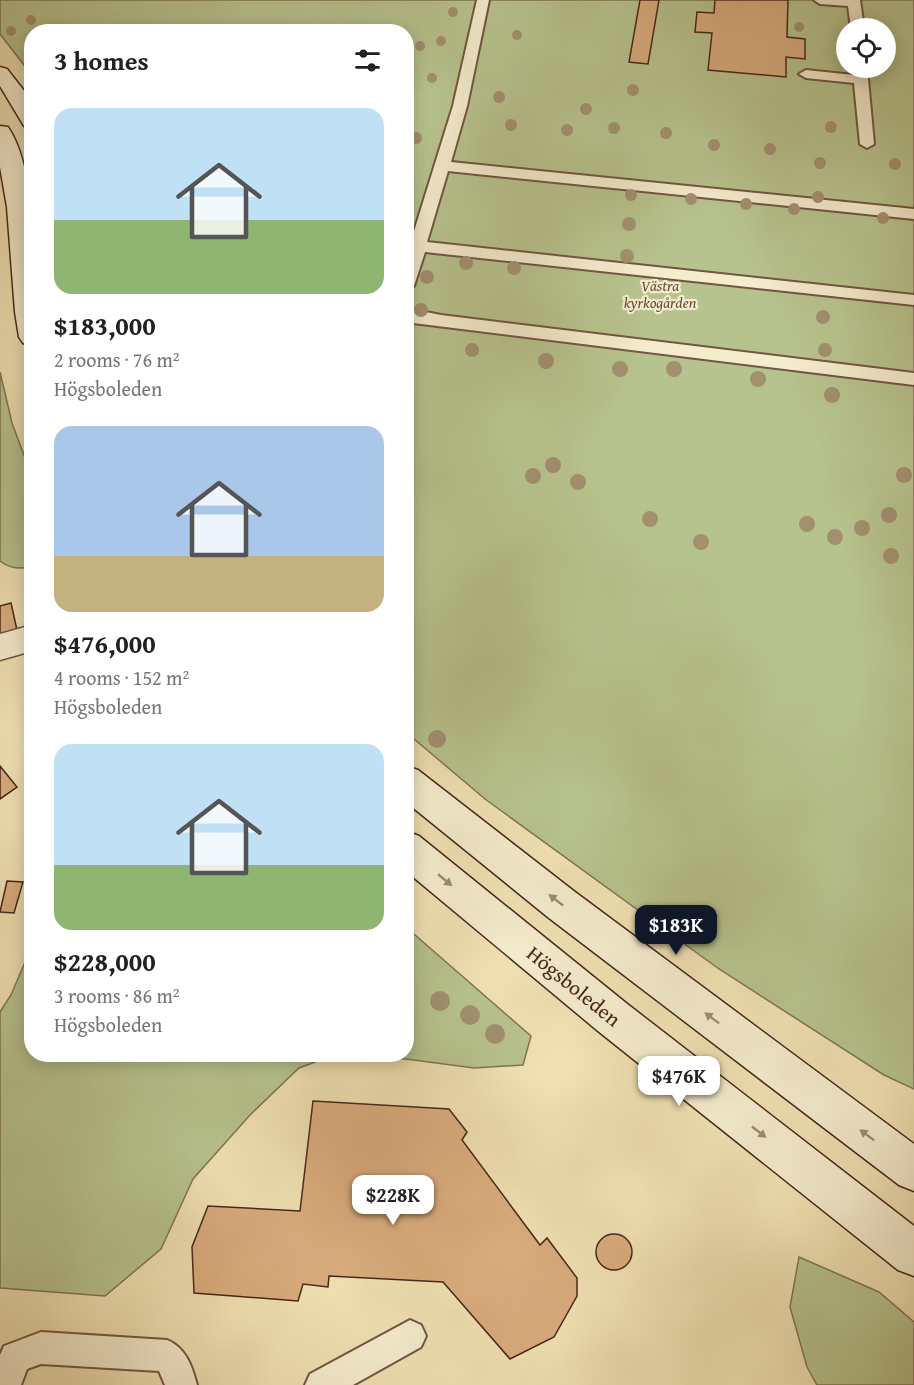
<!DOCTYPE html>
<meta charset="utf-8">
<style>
:root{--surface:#fff;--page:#f6f6f6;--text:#202124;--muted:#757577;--accent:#111827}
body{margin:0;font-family:"Gentium Book Plus",serif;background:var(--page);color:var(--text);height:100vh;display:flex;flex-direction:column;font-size:22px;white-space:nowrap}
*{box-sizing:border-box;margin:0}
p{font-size:20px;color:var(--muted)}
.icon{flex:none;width:33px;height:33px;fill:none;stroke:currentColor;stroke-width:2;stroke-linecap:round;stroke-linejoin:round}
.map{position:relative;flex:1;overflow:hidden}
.details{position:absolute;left:24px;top:24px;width:390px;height:1038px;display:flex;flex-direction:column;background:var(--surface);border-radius:24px;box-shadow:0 3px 15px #0003}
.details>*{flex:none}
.controls{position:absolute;left:836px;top:18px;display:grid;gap:12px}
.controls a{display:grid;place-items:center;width:60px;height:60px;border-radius:50%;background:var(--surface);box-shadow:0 3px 15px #0003;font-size:30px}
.price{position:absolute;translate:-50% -51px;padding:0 14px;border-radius:12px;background:#fff;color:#222;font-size:20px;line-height:39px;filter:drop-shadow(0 2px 3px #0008)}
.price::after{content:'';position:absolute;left:50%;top:36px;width:18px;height:14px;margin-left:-9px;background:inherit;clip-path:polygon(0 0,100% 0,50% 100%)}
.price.on{background:var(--accent);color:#fff}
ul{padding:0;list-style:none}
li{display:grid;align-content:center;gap:12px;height:318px;padding:0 30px}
li span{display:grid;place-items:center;height:186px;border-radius:18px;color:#555}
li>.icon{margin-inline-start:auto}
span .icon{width:108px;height:108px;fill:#fffc;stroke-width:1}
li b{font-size:26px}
h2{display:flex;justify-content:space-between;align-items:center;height:72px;padding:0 30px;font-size:26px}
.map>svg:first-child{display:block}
.green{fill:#b7c38e;stroke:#7f7554;stroke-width:1.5;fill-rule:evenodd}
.building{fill:#d9ac7d;stroke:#47271b;stroke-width:1.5}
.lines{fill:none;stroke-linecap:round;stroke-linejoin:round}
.lane-casing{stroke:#715641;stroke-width:4}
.street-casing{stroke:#715641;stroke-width:3}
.secondary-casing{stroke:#47271b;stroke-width:3}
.lane{fill:#f5ecce;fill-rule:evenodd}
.street{fill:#f5ecce;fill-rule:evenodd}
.secondary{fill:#f5ecce;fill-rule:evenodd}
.tree{fill:#a2906f}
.oneway{fill:#9e8a74}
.labels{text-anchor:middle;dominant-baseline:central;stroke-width:4.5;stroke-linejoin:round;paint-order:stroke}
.far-park-label{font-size:15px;font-style:italic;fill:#634e38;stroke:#f5ecce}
.near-street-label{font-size:21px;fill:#47271b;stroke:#f5ecce}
</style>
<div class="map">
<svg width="914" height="1385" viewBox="0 0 914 1385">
<rect width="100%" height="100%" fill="#f0e1b3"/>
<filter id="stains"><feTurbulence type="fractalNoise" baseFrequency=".00333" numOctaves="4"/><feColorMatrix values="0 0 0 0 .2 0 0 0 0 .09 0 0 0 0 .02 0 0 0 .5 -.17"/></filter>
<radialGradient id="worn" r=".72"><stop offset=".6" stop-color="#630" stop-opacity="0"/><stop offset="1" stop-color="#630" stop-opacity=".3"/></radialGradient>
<path class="green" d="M0 0H914V1089L884 1075 719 969 485 799 407 733 406 32H32L31 74 0 34ZM846 28H885V68H846Z
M0 372 12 423 31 474V567C21 569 9 568 0 561Z
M407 928 531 1036 523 1065 474 1068 406 1059 336 1055 406 1054Z
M31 948 32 1054 334 1055 299 1068 250 1115 193 1179 161 1249 105 1296 0 1288V1012L11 995Z
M799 1257 879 1292 914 1322V1385H817L807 1367 790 1307Z"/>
<path class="building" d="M640 0H659L648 64 629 62Z
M715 0H788L787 37 805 39V59L786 57V77L708 70 712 33 695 32 697 12 714 13Z
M11 603 17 630 0 635V606Z
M0 766 17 787 0 799Z
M7 881 23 882 14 913 0 912Z
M313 1101 449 1109 467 1132 462 1140 540 1245 547 1238 577 1278V1296L554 1337 510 1359 443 1282 329 1276 328 1287 303 1284 298 1301 194 1293 192 1247 208 1206 300 1211Z
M596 1252a18 18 0 1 1 36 0a18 18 0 1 1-36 0Z"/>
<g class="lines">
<g class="lane-casing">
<path id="lane" d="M477 0H489L467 106 451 162 914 209V219L448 171 427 242 914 295V305L425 252 414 286 406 291V257L453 106Z
M814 0H860L864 28H851L848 6 820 4Z
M853 68H867L874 144 867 148 860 144 854 83 806 78 799 74 806 70 854 75Z
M406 308 441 315 914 373V385L413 323 406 321Z
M410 1320 421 1325 426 1336 421 1347 353 1385H305L310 1374Z
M41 1332 167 1340C186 1348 192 1366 197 1385H165L159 1371 41 1364 27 1369 21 1385H0V1355L4 1346Z"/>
</g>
<g class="street-casing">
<path id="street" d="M32 625V651L0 660V634Z"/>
</g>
<g class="secondary-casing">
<path id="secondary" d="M0 67 7 69 32 101V127L24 126 0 86Z
M0 126 8 127C41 176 32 287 32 345L23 343 19 337 15 312 7 207 0 167Z
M406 766 418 770 575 892 914 1144V1191L899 1185 549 918 406 802Z
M406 831 419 836 626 1003 914 1226V1276L898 1270 598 1031 406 871Z"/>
</g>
<use href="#lane" class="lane"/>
<use href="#street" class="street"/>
<use href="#secondary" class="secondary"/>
</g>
<g class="tree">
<circle cx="453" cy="12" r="5"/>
<circle cx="31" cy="20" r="5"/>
<circle cx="799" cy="27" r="5"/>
<circle cx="11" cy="31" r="5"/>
<circle cx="517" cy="35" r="5"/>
<circle cx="441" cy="41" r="5"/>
<circle cx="420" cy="46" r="5"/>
<circle cx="432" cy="78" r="5"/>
<circle cx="633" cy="90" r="6"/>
<circle cx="499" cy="97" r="6"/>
<circle cx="586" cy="109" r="6"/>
<circle cx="511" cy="125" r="6"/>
<circle cx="831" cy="127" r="6"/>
<circle cx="614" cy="128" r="6"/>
<circle cx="567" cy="130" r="6"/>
<circle cx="666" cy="133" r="6"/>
<circle cx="416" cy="138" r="6"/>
<circle cx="714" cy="145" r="6"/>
<circle cx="770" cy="149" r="6"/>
<circle cx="820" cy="163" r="6"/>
<circle cx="895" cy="164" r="6"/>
<circle cx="631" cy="195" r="6"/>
<circle cx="818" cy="197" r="6"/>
<circle cx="691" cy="199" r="6"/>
<circle cx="746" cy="204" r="6"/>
<circle cx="794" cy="209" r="6"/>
<circle cx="883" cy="218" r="6"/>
<circle cx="629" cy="224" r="7"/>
<circle cx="627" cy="256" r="7"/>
<circle cx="466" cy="263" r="7"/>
<circle cx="514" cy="268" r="7"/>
<circle cx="427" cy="277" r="7"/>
<circle cx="421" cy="310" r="7"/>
<circle cx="823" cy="317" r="7"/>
<circle cx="472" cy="350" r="7"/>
<circle cx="825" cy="350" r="7"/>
<circle cx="546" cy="361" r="8"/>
<circle cx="620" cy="369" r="8"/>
<circle cx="674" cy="369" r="8"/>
<circle cx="758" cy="379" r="8"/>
<circle cx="832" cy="395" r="8"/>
<circle cx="553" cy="465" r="8"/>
<circle cx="904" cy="475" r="8"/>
<circle cx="533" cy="476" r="8"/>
<circle cx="578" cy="482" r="8"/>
<circle cx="889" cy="515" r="8"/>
<circle cx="650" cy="519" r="8"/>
<circle cx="807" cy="524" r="8"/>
<circle cx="862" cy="528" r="8"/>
<circle cx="835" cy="537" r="8"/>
<circle cx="701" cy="542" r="8"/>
<circle cx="891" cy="556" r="8"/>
<circle cx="437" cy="739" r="9"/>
<circle cx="440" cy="1001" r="10"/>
<circle cx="470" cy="1015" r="10"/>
<circle cx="495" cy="1034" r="10"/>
</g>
<defs><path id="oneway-solid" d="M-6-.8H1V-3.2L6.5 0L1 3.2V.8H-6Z" transform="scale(1.5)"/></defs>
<g class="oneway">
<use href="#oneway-solid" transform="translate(445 880) rotate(40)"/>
<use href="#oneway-solid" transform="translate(556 900) rotate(-142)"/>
<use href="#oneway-solid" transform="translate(712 1018) rotate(-143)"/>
<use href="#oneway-solid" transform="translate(759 1132) rotate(38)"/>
<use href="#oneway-solid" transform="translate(867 1135) rotate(-143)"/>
</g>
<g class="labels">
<g class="far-park-label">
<text x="660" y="285">Västra<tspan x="660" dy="17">kyrkogården</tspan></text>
</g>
<g class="near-street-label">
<text transform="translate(574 986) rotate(39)">Högsboleden</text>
</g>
</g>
<rect width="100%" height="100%" filter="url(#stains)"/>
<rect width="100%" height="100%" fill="url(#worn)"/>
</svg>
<div class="controls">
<a><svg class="icon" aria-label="locate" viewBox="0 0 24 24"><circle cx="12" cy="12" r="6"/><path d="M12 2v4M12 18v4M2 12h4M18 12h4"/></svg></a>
</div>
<b class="price on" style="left:676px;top:956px">$183K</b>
<b class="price" style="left:679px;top:1107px">$476K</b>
<b class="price" style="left:393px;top:1226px">$228K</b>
<section class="details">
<h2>3 homes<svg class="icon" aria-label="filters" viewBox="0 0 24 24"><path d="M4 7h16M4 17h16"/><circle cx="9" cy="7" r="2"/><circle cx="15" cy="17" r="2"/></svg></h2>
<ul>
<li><span style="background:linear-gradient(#bfe0f5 60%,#8fb573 0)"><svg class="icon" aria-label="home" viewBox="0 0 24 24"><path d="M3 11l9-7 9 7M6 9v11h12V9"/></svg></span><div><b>$183,000</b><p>2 rooms · 76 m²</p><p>Högsboleden</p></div></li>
<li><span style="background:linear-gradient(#a9c7e8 70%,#c2b280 0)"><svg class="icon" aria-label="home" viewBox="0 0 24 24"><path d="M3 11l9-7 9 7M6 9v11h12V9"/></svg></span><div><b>$476,000</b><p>4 rooms · 152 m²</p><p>Högsboleden</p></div></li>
<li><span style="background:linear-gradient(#bfe0f5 65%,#8fb573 0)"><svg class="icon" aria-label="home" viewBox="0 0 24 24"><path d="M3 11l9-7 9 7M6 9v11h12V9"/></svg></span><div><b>$228,000</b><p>3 rooms · 86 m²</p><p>Högsboleden</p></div></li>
</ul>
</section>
</div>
